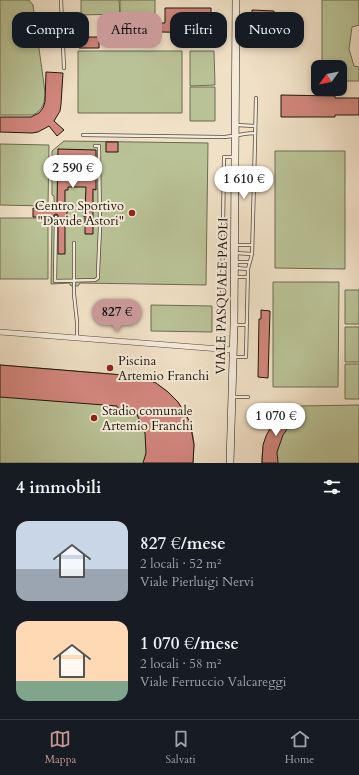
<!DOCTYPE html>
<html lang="it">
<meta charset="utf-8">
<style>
:root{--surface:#171b24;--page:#20242c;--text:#f1f3f6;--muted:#9ea1a6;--line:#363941;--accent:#c59692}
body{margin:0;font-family:Cardo,serif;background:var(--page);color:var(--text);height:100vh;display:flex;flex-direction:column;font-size:15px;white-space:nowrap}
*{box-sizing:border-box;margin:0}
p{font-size:13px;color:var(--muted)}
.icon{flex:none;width:22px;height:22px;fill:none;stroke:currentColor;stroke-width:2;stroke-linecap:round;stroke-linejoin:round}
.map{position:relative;height:463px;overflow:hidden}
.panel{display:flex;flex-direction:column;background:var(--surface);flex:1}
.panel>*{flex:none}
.top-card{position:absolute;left:12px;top:12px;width:335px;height:36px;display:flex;gap:8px}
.needle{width:26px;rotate:237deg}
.tools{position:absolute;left:311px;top:60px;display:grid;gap:8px}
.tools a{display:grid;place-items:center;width:36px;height:36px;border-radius:8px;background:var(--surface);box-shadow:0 2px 6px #0003;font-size:20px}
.price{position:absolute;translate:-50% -34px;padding:0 9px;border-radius:14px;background:#fff;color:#222;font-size:13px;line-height:26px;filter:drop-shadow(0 1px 2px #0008)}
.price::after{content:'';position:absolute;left:50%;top:24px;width:12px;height:9px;margin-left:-6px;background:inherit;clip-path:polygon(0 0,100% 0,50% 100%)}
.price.current{background:var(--accent);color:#111}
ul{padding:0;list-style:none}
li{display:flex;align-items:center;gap:12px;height:100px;padding:0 16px}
li span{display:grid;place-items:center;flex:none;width:112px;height:80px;border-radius:12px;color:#555}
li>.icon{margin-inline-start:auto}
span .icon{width:48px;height:48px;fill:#fffc;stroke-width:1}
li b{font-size:17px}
h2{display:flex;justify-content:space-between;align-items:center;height:48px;padding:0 16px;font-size:17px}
.chip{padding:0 14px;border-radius:12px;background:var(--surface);box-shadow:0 2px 6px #0003;font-size:14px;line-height:36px}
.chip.current{background:var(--accent);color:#111}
.tabs{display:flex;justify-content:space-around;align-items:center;height:56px;border-top:1px solid var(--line);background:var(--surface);font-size:11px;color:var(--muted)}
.tabs a{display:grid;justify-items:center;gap:2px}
.tabs .current{color:var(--accent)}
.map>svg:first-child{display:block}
.green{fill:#b9c296;stroke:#6c6c52}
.building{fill:#d2867d;stroke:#1f160d}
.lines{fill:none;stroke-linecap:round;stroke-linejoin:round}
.lane-casing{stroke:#53483b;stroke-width:4}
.street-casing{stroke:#53483b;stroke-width:6}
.secondary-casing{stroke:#1f160d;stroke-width:8}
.lane{stroke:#f5ebda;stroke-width:2.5}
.street{stroke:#f5ebda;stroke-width:5}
.secondary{stroke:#f5ebda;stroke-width:7}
.poi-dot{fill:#8f2418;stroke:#f5ebda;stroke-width:1.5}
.labels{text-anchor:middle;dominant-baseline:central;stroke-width:4;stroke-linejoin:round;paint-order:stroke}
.poi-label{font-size:13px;fill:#1f160d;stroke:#f5ebda;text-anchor:start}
.street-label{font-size:13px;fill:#1f160d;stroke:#f5ebda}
</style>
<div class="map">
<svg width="359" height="463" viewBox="0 0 359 463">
<rect width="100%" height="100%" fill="#f0e0c6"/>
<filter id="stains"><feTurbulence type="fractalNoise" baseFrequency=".005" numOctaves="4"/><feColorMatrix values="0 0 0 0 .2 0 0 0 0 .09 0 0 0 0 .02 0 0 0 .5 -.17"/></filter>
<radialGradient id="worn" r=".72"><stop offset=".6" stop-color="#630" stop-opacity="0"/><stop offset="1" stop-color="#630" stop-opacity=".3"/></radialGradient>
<path class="green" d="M0 0H29L33 5 45 92C45 102 43 110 33 115H0Z
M81 0H119L120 14 81 15Z
M120 0H155V14H120Z
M322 0H359V25L352 27 349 49 354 66 359 67V81H340V67H322Z
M78 51H182V113H78Z
M190 51H214L215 85 190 86Z
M190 87H215V121H190Z
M64 141 208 143 206 285 80 283 78 286H71L69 283 51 284 52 222H54V216L57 215V210H54V196L52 195V151Z
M0 144 49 145 48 206 0 205Z
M275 151H345V269L275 268Z
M0 218H48V279H0Z
M273 282H339L338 387H273Z
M345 290H359V324H345Z
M151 305 212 306V332L151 331Z
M345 327H359V362H345Z
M345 364H359V399H345Z
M0 365 135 376C168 383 191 410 194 444 194 450 193 457 193 463H0Z
M359 405V463H262C261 442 271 425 283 409L288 413 300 406Z"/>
<path class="building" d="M165 8H211V33L161 32V35L155 34V23H165Z
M252 10 274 11 273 29 251 28Z
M73 24H85V37H99V48H79V39H73Z
M46 72 63 73 61 104 60 111 54 121 64 130 57 136 49 126 38 132 32 133 0 132V117H31L39 113 43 108 45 102Z
M281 95 335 96V98H359V115H335V117H281Z
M106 142H118V152H106Z
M58 149 96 150V190L93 189V234H85V216H83V210H85L86 187H68V190H65V210H67V216H65V254H58V215L56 214 54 215 53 222H52V221H49V217H33V208L49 209V204H57Z
M261 310 270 311 268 378 258 377 259 319H261Z
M0 365 135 376 144 378 156 383 168 392 178 402 190 422 194 445 193 463H143L146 453 145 433 135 410 117 408V406L0 397Z
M283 409 294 419 283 435 277 452 278 463H262L263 445 266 436 274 421Z"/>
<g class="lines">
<g class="lane-casing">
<path id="lane" d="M61 0 64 68
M236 125 255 126
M83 135 221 137C233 137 244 133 255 133
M235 182H254L256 98
M56 217 55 281 95 280 98 278V272L100 227 99 146H95
M74 243V294L77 322V338
M235 245H252
M235 253 252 254
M235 262H250
M235 268 248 269
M235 277H247
M222 299 224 157H235
M234 325H246
M234 357H246L248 269 252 254 254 182
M233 397H248"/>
</g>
<g class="street-casing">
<path id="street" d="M0 332 233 350"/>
</g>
<g class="secondary-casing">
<path id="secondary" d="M230 463 234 325 236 0"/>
</g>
<use href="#lane" class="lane"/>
<use href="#street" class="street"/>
<use href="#secondary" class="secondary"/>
</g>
<g class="poi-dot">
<circle cx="132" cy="213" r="4"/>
<circle cx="110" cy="368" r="4"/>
<circle cx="94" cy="418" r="4"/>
</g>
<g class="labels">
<g class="poi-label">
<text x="124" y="206" text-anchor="end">Centro Sportivo<tspan x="124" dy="15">"Davide Astori"</tspan></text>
<text x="118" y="361">Piscina<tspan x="118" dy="15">Artemio Franchi</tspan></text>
<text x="102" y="411">Stadio comunale<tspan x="102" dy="15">Artemio Franchi</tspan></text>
</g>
<g class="street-label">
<text transform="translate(222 296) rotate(-89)">VIALE PASQUALE PAOLI</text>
</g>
</g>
<rect width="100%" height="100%" filter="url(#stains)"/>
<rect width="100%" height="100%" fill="url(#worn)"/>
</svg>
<div class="tools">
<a><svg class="needle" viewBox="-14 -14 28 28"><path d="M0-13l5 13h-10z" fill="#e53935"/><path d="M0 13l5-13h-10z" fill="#9ea1a6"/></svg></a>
</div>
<b class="price" style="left:73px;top:189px">2 590 €</b>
<b class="price" style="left:244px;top:200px">1 610 €</b>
<b class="price current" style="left:117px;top:333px">827 €</b>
<b class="price" style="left:276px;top:437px">1 070 €</b>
<div class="top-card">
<a class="chip">Compra</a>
<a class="chip current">Affitta</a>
<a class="chip">Filtri</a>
<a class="chip">Nuovo</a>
</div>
</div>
<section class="panel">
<h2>4 immobili<svg class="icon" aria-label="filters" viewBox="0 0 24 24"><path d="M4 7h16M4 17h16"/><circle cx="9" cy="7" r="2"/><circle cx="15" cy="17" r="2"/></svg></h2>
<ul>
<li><span style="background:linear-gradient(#c9d6e8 60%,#9aa5b1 0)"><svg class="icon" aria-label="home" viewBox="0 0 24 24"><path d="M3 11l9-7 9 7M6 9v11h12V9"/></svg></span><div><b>827 €/mese</b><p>2 locali · 52 m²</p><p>Viale Pierluigi Nervi</p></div></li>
<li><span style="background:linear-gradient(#ffd9b3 75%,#7fa58c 0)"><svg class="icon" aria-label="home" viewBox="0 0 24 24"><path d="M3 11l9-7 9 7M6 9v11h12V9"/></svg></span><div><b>1 070 €/mese</b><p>2 locali · 58 m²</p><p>Viale Ferruccio Valcareggi</p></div></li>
</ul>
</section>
<nav class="tabs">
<a class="current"><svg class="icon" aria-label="map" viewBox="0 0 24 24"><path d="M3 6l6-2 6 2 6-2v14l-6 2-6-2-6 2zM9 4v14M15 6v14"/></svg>Mappa</a>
<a><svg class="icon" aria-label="saved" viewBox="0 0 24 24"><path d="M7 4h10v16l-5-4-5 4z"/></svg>Salvati</a>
<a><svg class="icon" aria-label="home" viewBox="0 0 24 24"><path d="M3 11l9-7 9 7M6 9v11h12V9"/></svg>Home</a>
</nav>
